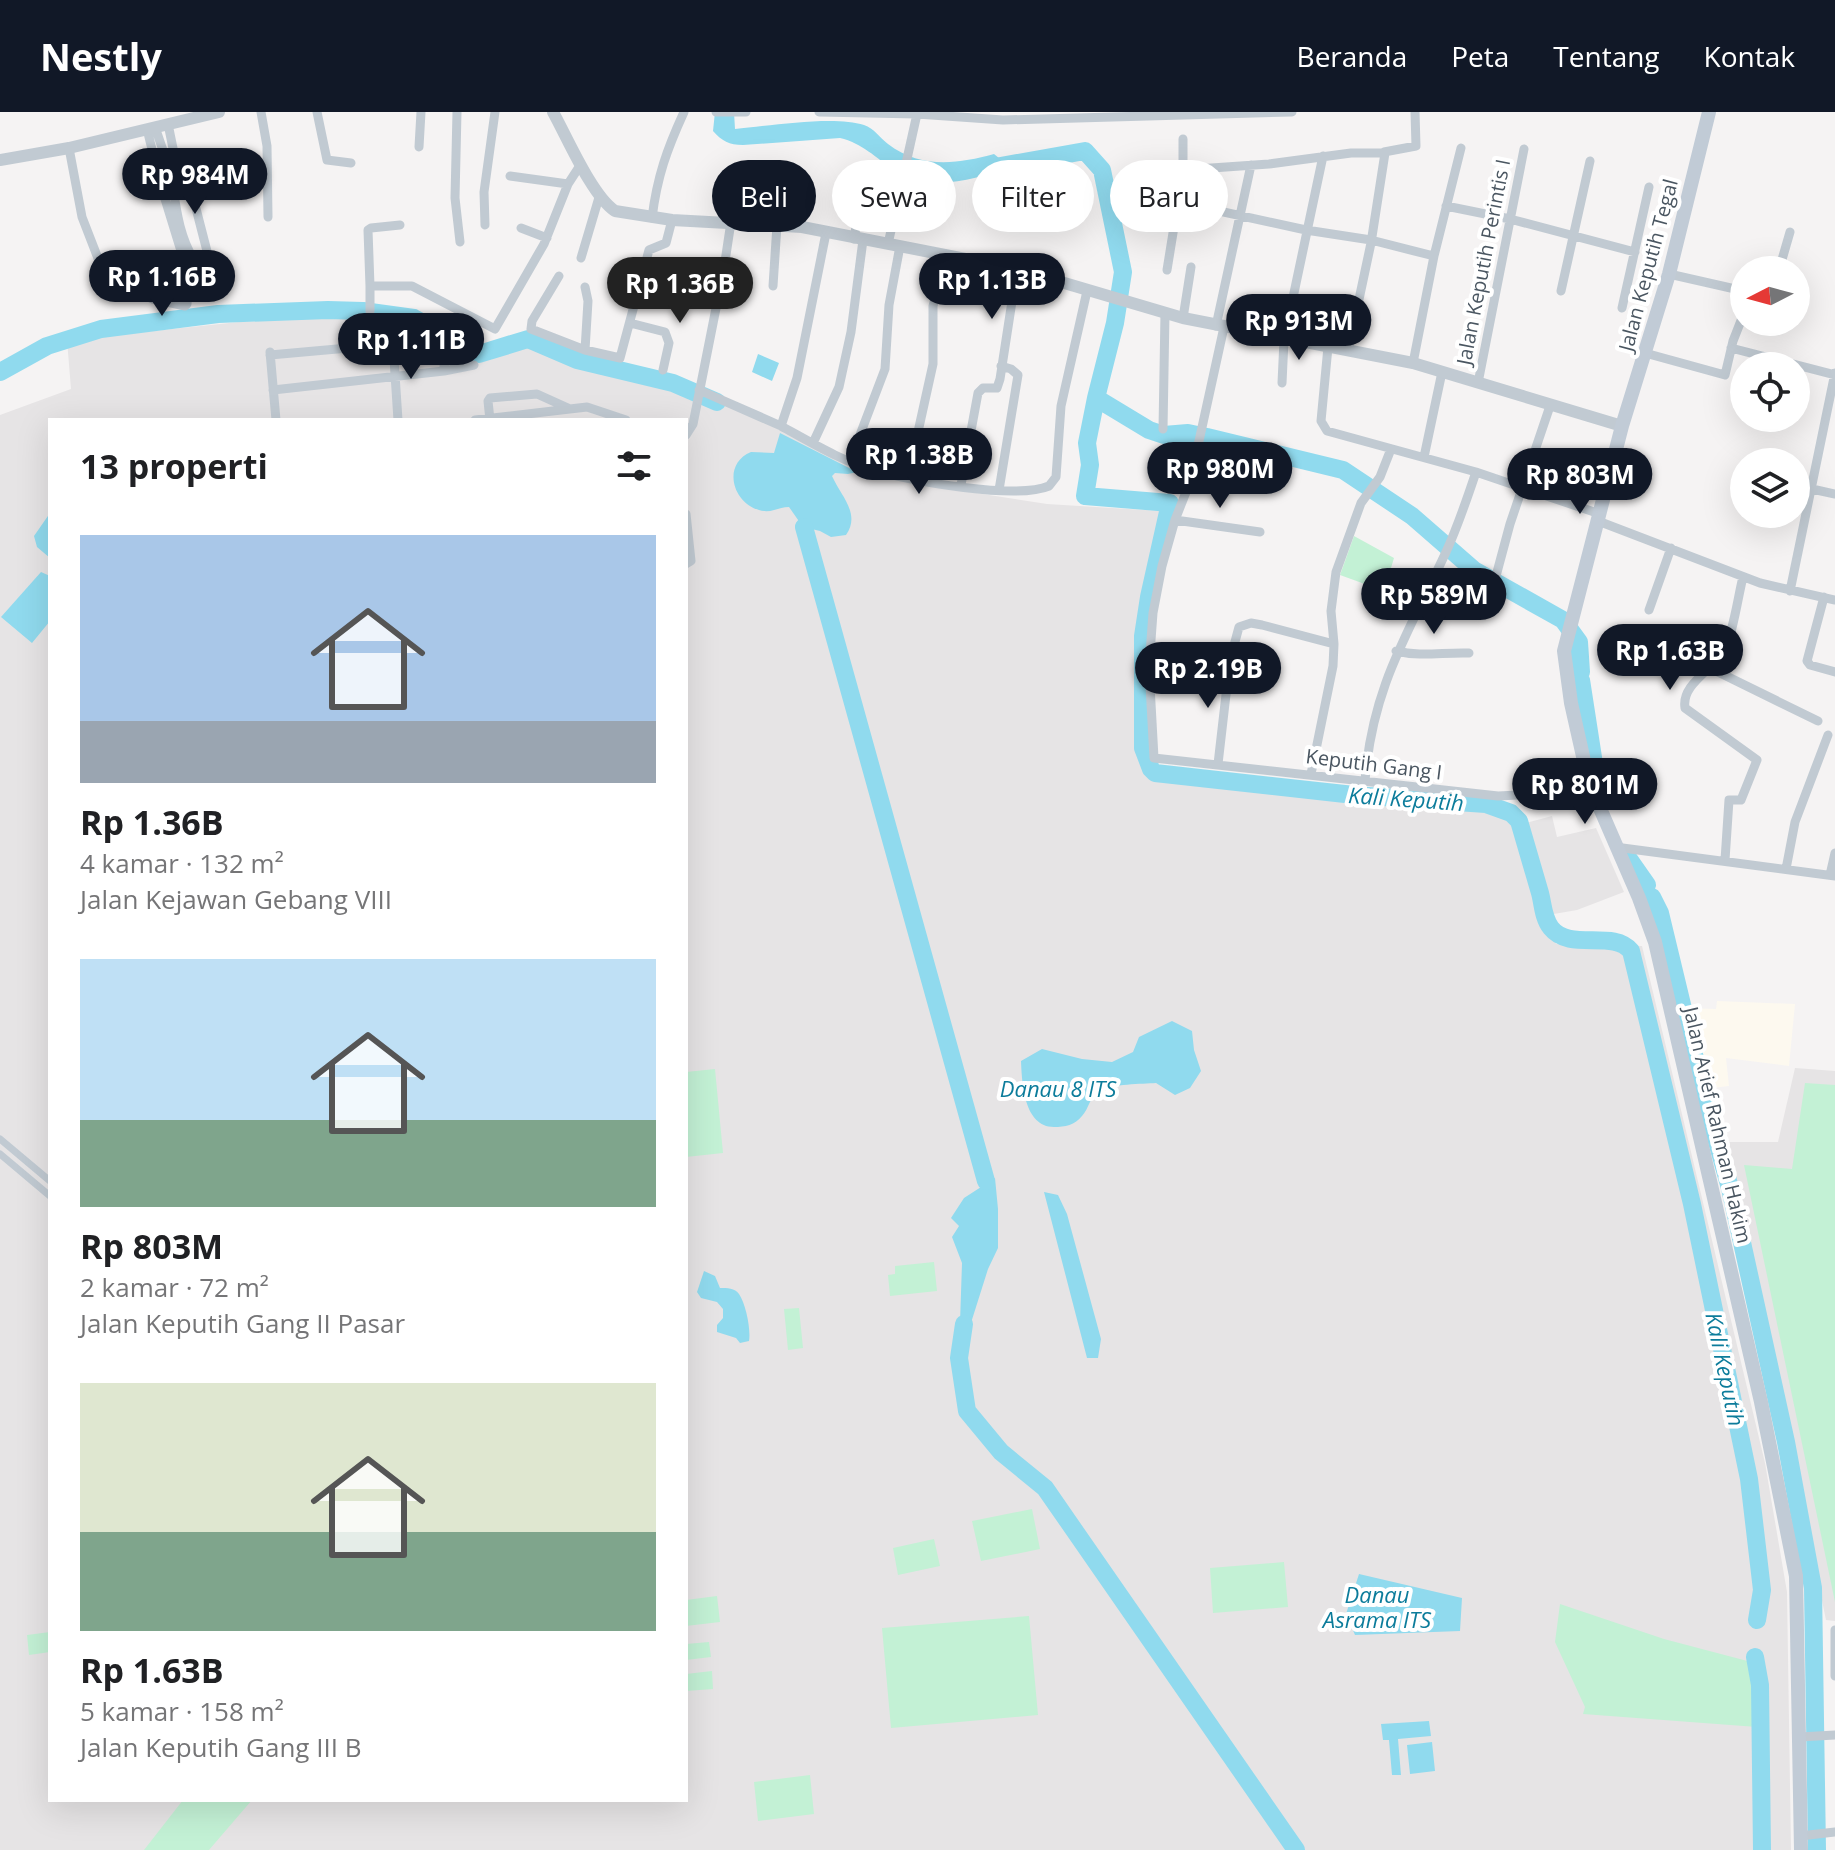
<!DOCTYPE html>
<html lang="id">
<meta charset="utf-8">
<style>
:root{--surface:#fff;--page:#f6f6f6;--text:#202124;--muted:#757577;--accent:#111827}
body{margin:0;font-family:"Open Sans",sans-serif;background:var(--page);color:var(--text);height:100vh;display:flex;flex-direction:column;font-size:30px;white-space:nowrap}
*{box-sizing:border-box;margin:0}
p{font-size:26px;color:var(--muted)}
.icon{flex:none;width:44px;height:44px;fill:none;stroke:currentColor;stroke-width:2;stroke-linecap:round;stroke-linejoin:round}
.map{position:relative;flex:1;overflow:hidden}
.sheet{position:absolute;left:48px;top:306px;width:640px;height:1384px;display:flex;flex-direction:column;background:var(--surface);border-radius:0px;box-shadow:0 8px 32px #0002}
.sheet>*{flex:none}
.hud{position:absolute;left:712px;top:48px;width:760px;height:72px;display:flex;gap:16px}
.needle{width:52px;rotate:264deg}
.buttons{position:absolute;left:1730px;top:144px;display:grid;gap:16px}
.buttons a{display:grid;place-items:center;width:80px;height:80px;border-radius:50%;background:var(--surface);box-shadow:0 8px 32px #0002;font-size:40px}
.price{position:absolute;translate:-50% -68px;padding:0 18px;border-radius:28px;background:var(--accent);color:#fff;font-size:26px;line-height:52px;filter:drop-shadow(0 2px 4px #0008)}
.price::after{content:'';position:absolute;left:50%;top:48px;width:24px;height:18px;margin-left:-12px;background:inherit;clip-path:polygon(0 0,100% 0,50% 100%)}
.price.on{background:#222;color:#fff}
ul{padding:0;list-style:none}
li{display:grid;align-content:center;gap:16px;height:424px;padding:0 32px}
li span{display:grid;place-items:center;height:248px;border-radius:0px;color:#555}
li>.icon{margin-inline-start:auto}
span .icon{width:144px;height:144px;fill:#fffc;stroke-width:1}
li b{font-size:34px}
h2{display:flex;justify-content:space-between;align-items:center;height:96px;padding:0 32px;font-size:34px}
.chip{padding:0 28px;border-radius:36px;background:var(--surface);box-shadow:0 8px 32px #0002;font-size:28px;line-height:72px}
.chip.on{background:var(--accent);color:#fff}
header{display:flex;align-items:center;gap:48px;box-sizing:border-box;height:112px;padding:0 40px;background:var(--accent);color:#fff}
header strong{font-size:38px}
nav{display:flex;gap:44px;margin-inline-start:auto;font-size:28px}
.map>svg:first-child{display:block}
.commercial{fill:#fdf9ef}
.education{fill:#e6e4e5;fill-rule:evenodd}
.green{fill:#c3f1d5}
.water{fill:#90daee}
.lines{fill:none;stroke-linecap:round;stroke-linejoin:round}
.river{stroke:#90daee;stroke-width:18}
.pedestrian{stroke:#c1cad2;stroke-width:7}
.minor{stroke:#c1cad2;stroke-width:9}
.tertiary{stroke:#c1cad2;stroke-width:12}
.secondary{stroke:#c1cbd6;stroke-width:14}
.labels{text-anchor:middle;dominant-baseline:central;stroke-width:8;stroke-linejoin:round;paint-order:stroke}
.street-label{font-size:20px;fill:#4a5661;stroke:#fff}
.water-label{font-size:22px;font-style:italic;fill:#0c7c9b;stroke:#fff}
</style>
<header>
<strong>Nestly</strong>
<nav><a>Beranda</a><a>Peta</a><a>Tentang</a><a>Kontak</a></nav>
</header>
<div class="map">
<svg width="1835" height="1738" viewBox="0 0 1835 1738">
<rect width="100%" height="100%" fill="#f5f3f3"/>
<path class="commercial" d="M1717 889 1795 892 1789 954 1726 946 1729 974 1703 977 1683 896 1716 897Z"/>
<path class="education" d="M360 204 414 210 479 247 523 234 697 286 771 305 862 353 912 371 1047 392 1161 399 1139 518 1137 603 1143 657 1520 699 1547 799 1526 711 1552 704 1557 725 1596 716 1624 780 1577 798 1548 803 1556 832 1642 834 1765 1351 1787 1480 1791 1738H0V303L71 277 67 228 239 210ZM50 308H686V1688H50Z
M1795 956 1835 959V1509L1826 1508 1728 1030H1778Z"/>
<path class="green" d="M1354 424 1394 446 1384 479 1340 463Z
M715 957 723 1041 686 1045V960Z
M1805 971 1835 973V1490L1744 1053 1792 1057Z
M934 1150 937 1179 890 1184 888 1163 895 1162V1154Z
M799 1196 803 1236 788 1238 784 1197Z
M1032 1397 1040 1437 981 1449 972 1409Z
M934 1427 940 1454 898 1463 893 1436Z
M1284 1450 1288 1495 1213 1501 1210 1456Z
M717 1484 720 1510 686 1514V1488Z
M1560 1492 1664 1527 1755 1551 1757 1615 1583 1602 1585 1595 1555 1530Z
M1029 1504 1038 1603 891 1616 882 1516Z
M50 1520V1540L29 1543 27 1523Z
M709 1530 711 1545 686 1548V1532Z
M712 1559 713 1577 686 1579V1562Z
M810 1663 814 1702 758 1709 754 1670Z
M183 1688H252L209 1738H144Z"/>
<path class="water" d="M715 0H734L735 17C769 14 834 3 864 13 874 16 880 26 888 32 921 57 957 52 994 42L1010 55C973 68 930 81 894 58 876 46 862 31 840 26L743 33C729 33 722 29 713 19Z
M758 242 779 251 772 269 752 260Z
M780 321 857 360 848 362 835 361 832 364C841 384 861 402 846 423L831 425 820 419 803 415 789 395C778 395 771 402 759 398 732 390 722 352 751 340L774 341Z
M50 401V446L37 435 34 424Z
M41 460 50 464V509L32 531 1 505Z
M1172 909 1192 919 1194 938 1201 959 1190 976 1175 983 1156 971C1142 972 1112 972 1100 978 1090 983 1089 997 1082 1004 1075 1013 1065 1015 1054 1015 1024 1015 1022 971 1021 949L1042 937 1082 947 1112 950 1133 940 1139 925Z
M995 1066 998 1097V1136L988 1157 970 1214 960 1211 962 1151 952 1125 959 1114 951 1106 964 1086Z
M1044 1080 1058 1083 1067 1102 1101 1227 1098 1246H1087Z
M704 1159 715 1164 720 1176C727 1176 735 1176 739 1182 746 1192 751 1218 749 1229L740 1231 736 1226 717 1220V1213L723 1206V1197L717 1190 701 1186 697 1180Z
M1359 1462 1462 1486 1460 1519 1355 1523 1346 1502Z
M1429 1609 1431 1624 1398 1627 1401 1663H1392L1389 1628H1383L1381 1612Z
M1432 1630 1435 1659 1410 1662 1407 1633Z"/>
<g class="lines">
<path class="river" d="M984 57 1085 39 1102 58 1123 160 1115 211 1096 286 1149 318 1164 323 1188 321 1207 325 1343 358 1412 404 1474 458 1563 508 1579 530 1581 560
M0 260 47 234 101 217 218 202 328 198 363 199 414 206 479 242 528 227 577 248 673 271 717 290
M1096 286 1087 331 1090 353 1085 384 1170 391 1149 485 1143 524V636L1151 657 1155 661 1354 683 1486 692 1511 701 1519 709C1526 733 1533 757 1540 781 1543 792 1543 806 1551 816 1570 840 1613 817 1631 839L1692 1092 1749 1367 1762 1478 1757 1508
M804 415 986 1069
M1581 568 1594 652
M1626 743 1647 773
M1652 785 1660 801 1704 984 1730 1076 1786 1330 1813 1476 1817 1738
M964 1212 959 1246 967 1299 1001 1340 1045 1376 1296 1738
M1755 1545 1760 1573 1762 1738"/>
<path class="pedestrian" d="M0 1027 50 1069
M0 1042 50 1084"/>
<path class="minor" d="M261 0 267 34 268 105
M317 0 327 48 351 51
M457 0 455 86 460 130
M716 0H746
M819 0 917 2 1003 8 1292 0
M155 15C161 33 168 51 172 69 176 97 180 129 197 152
M147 17 161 74 189 165
M1183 27V58L1178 90 1306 118 1371 128 1434 144
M419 35 421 0
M69 36 82 105 106 167 153 187 185 194 187 192C189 162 188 164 208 143L191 77 175 46 168 12
M1384 40 1416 34 1415 0
M1183 58 1269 52 1351 41H1385L1371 131 1348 239
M510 64 568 72
M1125 77 1178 90 1167 158
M1446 94 1510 107 1635 140
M652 106C657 65 667 37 684 0
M485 113 484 80 495 0
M521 116 547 126
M854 127 862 77
M888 132 917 2
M581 146 600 82
M1779 158 1790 120
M1669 162 1744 179
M559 164 532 209 531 217 585 238 620 246 649 138 666 131 672 108
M370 174 368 118 371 116 400 113
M773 174 777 113
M1561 179 1590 49
M1622 196 1649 75
M370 199V174H412L495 217 544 132 568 72 581 52
M1183 206 1191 155
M630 211 665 220 669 231 663 258
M1216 214 1251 53
M1224 215 1190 370 1175 408 1162 454 1153 501 1149 555 1154 646 1498 684 1518 683 1589 671
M393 232 398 308
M1328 235 1321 309 1327 319 1476 360 1600 402
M1731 236 1835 263
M585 238 588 189 585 175
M270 240 276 308
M1645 241 1725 263 1733 229 1744 201
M270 243 393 232
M1413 251 1434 144 1461 36
M444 259 474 253
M1282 271 1284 228 1323 44
M1478 271 1524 37
M273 278 444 259V251L401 224H397L393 232
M699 278 781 314 797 266 826 121
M475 308 587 295 626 308
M490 308 488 289 490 286 537 282 568 296
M781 314C812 331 843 350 877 359 912 369 1016 388 1049 374L1056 365 1061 294 1087 179
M1163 317 1165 201
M686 323 693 312 724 156 731 110
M813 331 839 275 851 220 863 128
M1424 345 1442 260
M850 349 885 257 889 193 900 134
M908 365 933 252V194L947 144
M1190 370 1217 372 1222 359 1227 357 1265 366
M961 373 978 281 983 276H997L1000 267 1017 157
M1812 377 1835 382
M999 378 1018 263 1011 257 1001 254
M686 402 691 449 686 452
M1175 408 1260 420
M1598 409 1760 471 1835 488
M1496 464 1510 412 1550 294
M1790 479 1835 261
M1824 485 1807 549 1810 553 1835 560
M1649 498 1671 436
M1663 533 1818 609
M1396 539C1421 545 1443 540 1469 541
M1218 652 1230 548 1239 515 1251 511 1262 513 1334 532
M1311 662 1333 554 1334 532 1331 499 1336 460 1361 391 1380 365 1391 337
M1365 669C1372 575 1408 522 1446 440 1458 414 1467 387 1476 360
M1615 735 1835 764
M1725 748 1729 688H1741L1757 648 1685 596C1681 572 1713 558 1723 540 1733 524 1738 484 1743 465
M1786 757 1795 710 1828 623
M1830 763 1835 741
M1835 1518V1564
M1800 1625 1835 1623
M1800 1724 1835 1720"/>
<path class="tertiary" d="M553 0C567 25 592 84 615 99L672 108 802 115 1017 157 1183 206 1413 251 1622 314
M0 48 69 36 219 0"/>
<path class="secondary" d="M1709 0 1669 162 1622 314 1564 539 1571 591 1589 671 1639 786 1655 830 1761 1290 1796 1464 1801 1738"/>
</g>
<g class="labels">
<g class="street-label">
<text transform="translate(1483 150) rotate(-79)">Jalan Keputih Perintis I</text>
<text transform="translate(1648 153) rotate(-75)">Jalan Keputih Tegal</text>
<text transform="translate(1374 652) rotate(7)">Keputih Gang I</text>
<text transform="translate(1718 1013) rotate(77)">Jalan Arief Rahman Hakim</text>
</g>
<g class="water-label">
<text transform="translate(1406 686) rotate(4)">Kali Keputih</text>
<text x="1058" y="976">Danau 8 ITS</text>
<text transform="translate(1726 1257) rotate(78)">Kali Keputih</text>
<text x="1377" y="1482">Danau<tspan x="1377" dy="25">Asrama ITS</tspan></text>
</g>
</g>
</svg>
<div class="buttons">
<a><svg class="needle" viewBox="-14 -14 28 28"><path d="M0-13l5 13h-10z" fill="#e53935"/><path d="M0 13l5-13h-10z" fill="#757577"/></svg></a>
<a><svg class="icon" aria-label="locate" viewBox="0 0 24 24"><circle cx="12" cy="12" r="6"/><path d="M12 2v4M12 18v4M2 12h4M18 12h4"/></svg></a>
<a><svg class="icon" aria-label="layers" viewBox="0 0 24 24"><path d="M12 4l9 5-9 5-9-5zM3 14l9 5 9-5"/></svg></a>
</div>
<b class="price" style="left:195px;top:104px">Rp 984M</b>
<b class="price" style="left:162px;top:206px">Rp 1.16B</b>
<b class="price" style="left:992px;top:209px">Rp 1.13B</b>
<b class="price on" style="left:680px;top:213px">Rp 1.36B</b>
<b class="price" style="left:1299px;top:250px">Rp 913M</b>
<b class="price" style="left:411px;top:269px">Rp 1.11B</b>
<b class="price" style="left:919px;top:384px">Rp 1.38B</b>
<b class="price" style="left:1220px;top:398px">Rp 980M</b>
<b class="price" style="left:1580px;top:404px">Rp 803M</b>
<b class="price" style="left:1434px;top:524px">Rp 589M</b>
<b class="price" style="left:1670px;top:580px">Rp 1.63B</b>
<b class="price" style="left:1208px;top:598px">Rp 2.19B</b>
<b class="price" style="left:1585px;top:714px">Rp 801M</b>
<div class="hud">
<a class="chip on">Beli</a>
<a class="chip">Sewa</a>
<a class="chip">Filter</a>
<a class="chip">Baru</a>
</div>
<section class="sheet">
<h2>13 properti<svg class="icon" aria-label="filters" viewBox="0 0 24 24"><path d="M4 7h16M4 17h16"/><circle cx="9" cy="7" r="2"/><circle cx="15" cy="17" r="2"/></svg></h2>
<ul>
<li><span style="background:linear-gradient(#a9c7e8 75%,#9aa5b1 0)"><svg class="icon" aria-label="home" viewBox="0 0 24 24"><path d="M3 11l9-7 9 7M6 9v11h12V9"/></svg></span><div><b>Rp 1.36B</b><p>4 kamar · 132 m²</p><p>Jalan Kejawan Gebang VIII</p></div></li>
<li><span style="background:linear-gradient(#bfe0f5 65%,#7fa58c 0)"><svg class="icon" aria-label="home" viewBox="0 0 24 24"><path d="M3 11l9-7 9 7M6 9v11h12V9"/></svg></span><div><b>Rp 803M</b><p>2 kamar · 72 m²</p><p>Jalan Keputih Gang II Pasar</p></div></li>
<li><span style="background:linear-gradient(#dfe7d0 60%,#7fa58c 0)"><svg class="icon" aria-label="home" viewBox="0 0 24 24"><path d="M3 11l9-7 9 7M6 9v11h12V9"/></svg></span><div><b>Rp 1.63B</b><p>5 kamar · 158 m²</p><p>Jalan Keputih Gang III B</p></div></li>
</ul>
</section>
</div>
